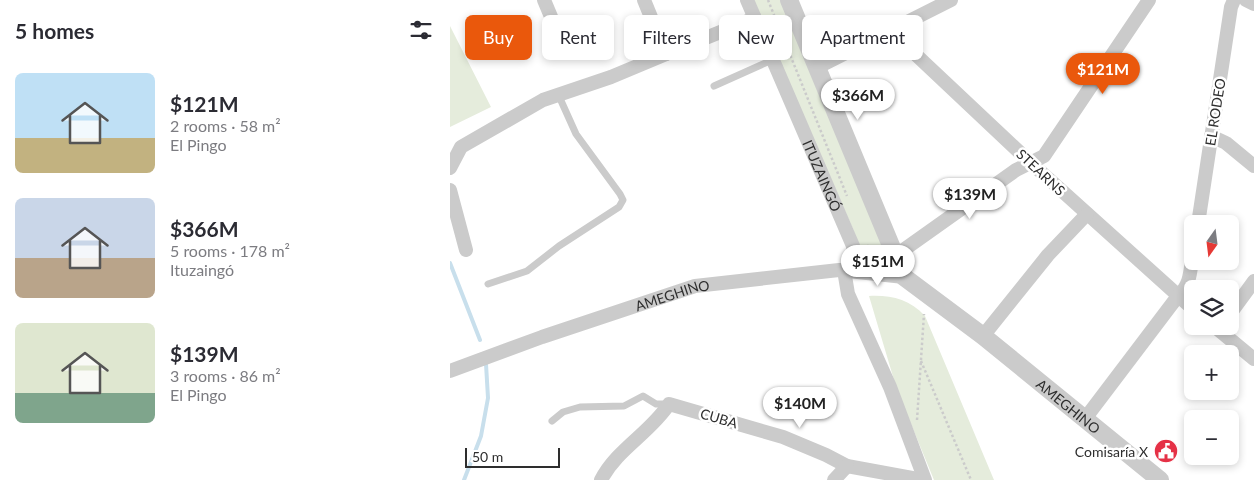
<!DOCTYPE html>
<meta charset="utf-8">
<style>
:root{--surface:#fff;--page:#f2f2f3;--text:#2b2b33;--muted:#7c7c81;--accent:#ea580c}
body{margin:0;font-family:Lato,sans-serif;background:var(--page);color:var(--text);height:100vh;display:flex;flex-direction:column;font-size:19px;white-space:nowrap}
*{box-sizing:border-box;margin:0}
p{font-size:16px;color:var(--muted)}
.icon{flex:none;width:28px;height:28px;fill:none;stroke:currentColor;stroke-width:2;stroke-linecap:round;stroke-linejoin:round}
.map{position:relative;flex:1;overflow:hidden}
.details{display:flex;flex-direction:column;background:var(--surface);width:450px}
.details>*{flex:none}
.hud{position:absolute;left:15px;top:15px;width:475px;height:45px;display:flex;gap:10px}
.needle{width:32px;rotate:194deg}
.tools{position:absolute;left:734px;top:215px;display:grid;gap:10px}
.tools a{display:grid;place-items:center;width:55px;height:55px;border-radius:8px;background:var(--surface);box-shadow:0 2px 8px #0003;font-size:25px}
.scale{position:absolute;left:15px;bottom:12px;width:95px;box-sizing:border-box;padding-left:5px;border:2px solid #2e2e2e;border-top:0;font-size:14px;line-height:18px;white-space:nowrap;color:#2e2e2e;-webkit-text-stroke:4px #fff;paint-order:stroke}
.price{position:absolute;translate:-50% -42px;padding:0 11px;border-radius:18px;background:#fff;color:#222;font-size:16px;line-height:32px;filter:drop-shadow(0 1px 2px #0008)}
.price::after{content:'';position:absolute;left:50%;top:30px;width:15px;height:11px;margin-left:-8px;background:inherit;clip-path:polygon(0 0,100% 0,50% 100%)}
.price.active{background:var(--accent);color:#fff}
ul{padding:0;list-style:none}
li{display:flex;align-items:center;gap:15px;height:125px;padding:0 15px}
li span{display:grid;place-items:center;flex:none;width:140px;height:100px;border-radius:8px;color:#555}
li>.icon{margin-inline-start:auto}
span .icon{width:60px;height:60px;fill:#fffc;stroke-width:1}
li b{font-size:21px}
h2{display:flex;justify-content:space-between;align-items:center;height:60px;padding:0 15px;font-size:21px}
.tag{padding:0 18px;border-radius:8px;background:var(--surface);box-shadow:0 2px 8px #0003;font-size:18px;line-height:45px}
.tag.active{background:var(--accent);color:#fff}
main{display:flex;flex:1;min-height:0}
.map>svg:first-child{display:block}
.green{fill:#e5ecdc}
.lines{fill:none;stroke-linecap:round;stroke-linejoin:round}
.stream{stroke:#c8dfec;stroke-width:4}
.path{stroke:#cbcbcb;stroke-width:2.5;stroke-dasharray:2.5 2.5;stroke-linecap:butt}
.service{stroke:#cbcbcb;stroke-width:7}
.minor{stroke:#cbcbcb;stroke-width:14}
.tertiary{stroke:#cbcbcb;stroke-width:18}
.labels{text-anchor:middle;dominant-baseline:central;stroke-width:5;stroke-linejoin:round;paint-order:stroke}
.street-label{font-size:14px;fill:#2e2e2e;stroke:#fff}
.poi-label{font-size:14px;fill:#2e2e2e;stroke:#fff;text-anchor:end}
</style>
<main>
<section class="details">
<h2>5 homes<svg class="icon" aria-label="filters" viewBox="0 0 24 24"><path d="M4 7h16M4 17h16"/><circle cx="9" cy="7" r="2"/><circle cx="15" cy="17" r="2"/></svg></h2>
<ul>
<li><span style="background:linear-gradient(#bfe0f5 65%,#c2b280 0)"><svg class="icon" aria-label="home" viewBox="0 0 24 24"><path d="M3 11l9-7 9 7M6 9v11h12V9"/></svg></span><div><b>$121M</b><p>2 rooms · 58 m²</p><p>El Pingo</p></div></li>
<li><span style="background:linear-gradient(#c9d6e8 60%,#b9a48a 0)"><svg class="icon" aria-label="home" viewBox="0 0 24 24"><path d="M3 11l9-7 9 7M6 9v11h12V9"/></svg></span><div><b>$366M</b><p>5 rooms · 178 m²</p><p>Ituzaingó</p></div></li>
<li><span style="background:linear-gradient(#dfe7d0 70%,#7fa58c 0)"><svg class="icon" aria-label="home" viewBox="0 0 24 24"><path d="M3 11l9-7 9 7M6 9v11h12V9"/></svg></span><div><b>$139M</b><p>3 rooms · 86 m²</p><p>El Pingo</p></div></li>
</ul>
</section>
<div class="map">
<svg width="804" height="480" viewBox="0 0 804 480">
<rect width="100%" height="100%" fill="#fff"/>
<path class="green" d="M303 0H331L437 257 430 265 421 266 414 259 403 229Z
M0 26 41 107 0 127Z
M419 296C441 295 459 299 475 316L544 480H484L447 390Z"/>
<g class="lines">
<path class="stream" d="M0 263 30 340
M14 480 31 436 38 398 36 364"/>
<path class="path" d="M318 0 397 196
M417 245 421 255
M471 361 521 480
M467 420 474 314"/>
<path class="service" d="M264 86 322 60
M38 284 77 271 109 246 169 207 173 200 170 194 126 134 108 94
M102 421 113 412 130 407 174 406 193 396 206 404H219"/>
<g class="minor">
<path d="M94 0 112 43 145 53"/>
<path d="M194 0 216 54 305 18"/>
<path id="s1" d="M297 0 403 246 406 270"/>
<path d="M796 0 804 4"/>
<path d="M447 29 463 52 581 163 742 308"/>
<path d="M368 67 501 0"/>
<path d="M761 136 776 143 804 166"/>
<path d="M0 168 11 147 93 100 161 77 216 54"/>
<path d="M0 190 16 250"/>
<path d="M748 224 781 7 784 0"/>
<path d="M445 256 566 170 594 156 699 0"/>
<path d="M394 270 398 294 440 387 475 480"/>
<path d="M780 314 804 281"/>
<path d="M764 326 804 359"/>
<path d="M533 336 598 255 637 214"/>
<path id="s2" d="M0 371 92 337 245 286 389 270 454 277"/>
<path d="M634 420 728 296C740 285 740 274 742 259"/>
<path d="M151 480C167 449 200 433 219 404L333 437 376 455 397 466 473 480"/>
<path d="M384 480 397 466"/>
</g>
<path class="tertiary" id="s3" d="M339 0 454 277 533 336 710 480"/>
</g>
<defs>
<g id="civic-disc" transform="scale(1.25)"><circle r="9.5" fill="#e53146" stroke="#fff"/><path d="M-.6-6.5H3V-4.5H.6V-3L4-1V1h2V6H-6V1h2V-1L-.6-3ZM-1.2 2.5V6h2.4V2.5Z" fill="#fff"/></g>
</defs>
<g fill-rule="evenodd">
<use href="#civic-disc" x="716" y="451"/>
</g>
<g class="labels">
<g class="street-label">
<text transform="translate(765 112) rotate(-81)">EL RODEO</text>
<text transform="translate(591 172) rotate(43)">STEARNS</text>
<text stroke="none"><textPath href="#s1" startOffset="191">ITUZAINGÓ</textPath></text>
<text stroke="none"><textPath href="#s2" startOffset="235">AMEGHINO</textPath></text>
<text stroke="none"><textPath href="#s3" startOffset="509">AMEGHINO</textPath></text>
<text transform="translate(269 418) rotate(16)">CUBA</text>
</g>
<g class="poi-label">
<text x="698" y="451">Comisaría X</text>
</g>
</g>
</svg>
<div class="tools">
<a><svg class="needle" viewBox="-14 -14 28 28"><path d="M0-13l5 13h-10z" fill="#e53935"/><path d="M0 13l5-13h-10z" fill="#7c7c81"/></svg></a>
<a><svg class="icon" aria-label="layers" viewBox="0 0 24 24"><path d="M12 4l9 5-9 5-9-5zM3 14l9 5 9-5"/></svg></a>
<a>+</a>
<a>−</a>
</div>
<div class="scale">50 m</div>
<b class="price active" style="left:653px;top:95px">$121M</b>
<b class="price" style="left:408px;top:121px">$366M</b>
<b class="price" style="left:520px;top:220px">$139M</b>
<b class="price" style="left:428px;top:287px">$151M</b>
<b class="price" style="left:350px;top:429px">$140M</b>
<div class="hud">
<a class="tag active">Buy</a>
<a class="tag">Rent</a>
<a class="tag">Filters</a>
<a class="tag">New</a>
<a class="tag">Apartment</a>
</div>
</div>
</main>
